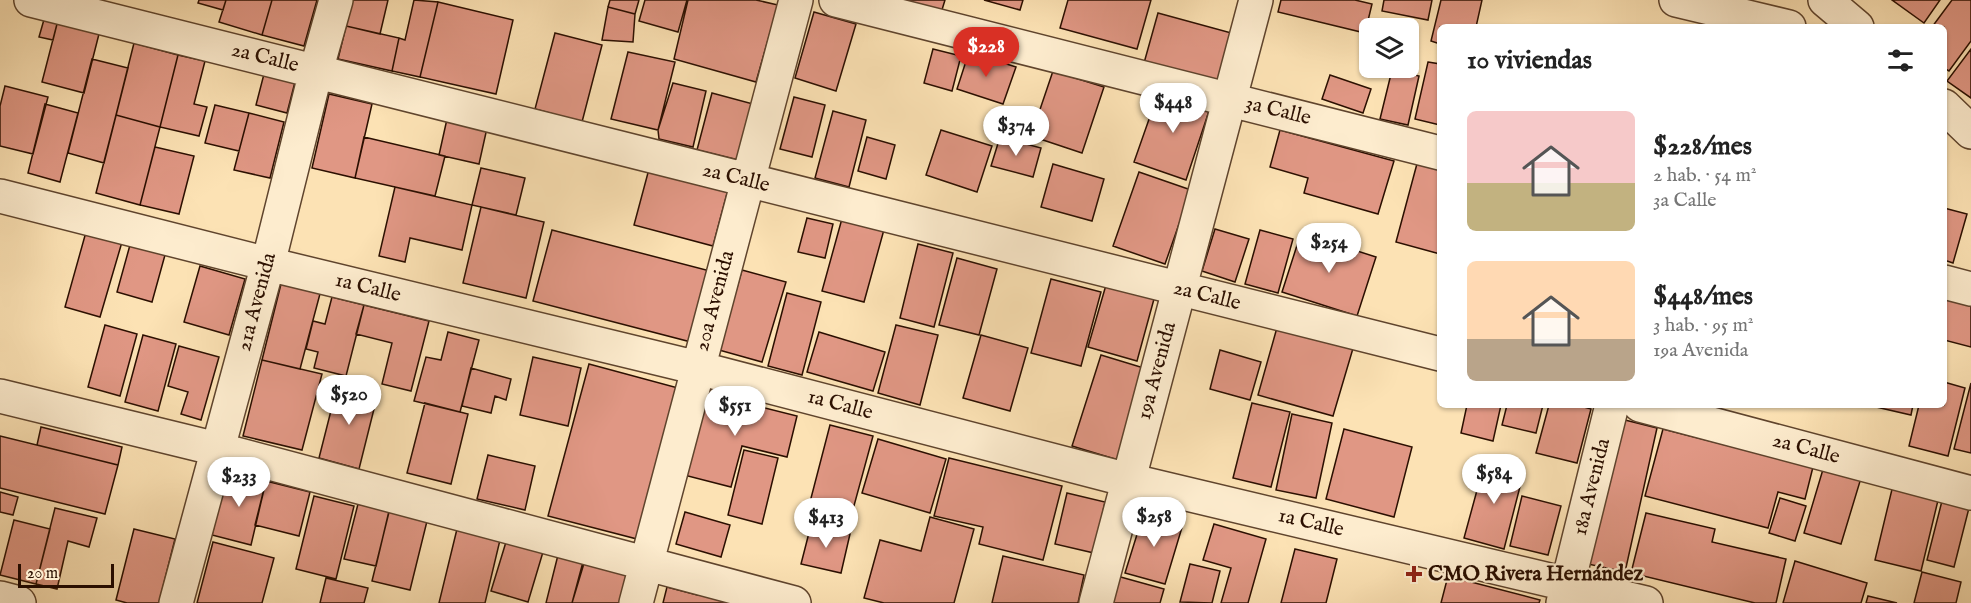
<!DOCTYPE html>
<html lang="es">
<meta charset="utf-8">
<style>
:root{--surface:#fff;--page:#f6f6f6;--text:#222;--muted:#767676;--accent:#d93025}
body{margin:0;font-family:"IM FELL English",serif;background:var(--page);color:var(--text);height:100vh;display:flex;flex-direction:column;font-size:22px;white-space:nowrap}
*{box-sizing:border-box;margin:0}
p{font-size:20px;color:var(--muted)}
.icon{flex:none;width:33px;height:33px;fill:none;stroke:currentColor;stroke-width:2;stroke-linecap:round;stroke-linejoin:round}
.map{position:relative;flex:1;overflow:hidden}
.panel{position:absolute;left:1437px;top:24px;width:510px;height:384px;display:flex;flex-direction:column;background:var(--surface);border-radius:9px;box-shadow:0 2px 4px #0004}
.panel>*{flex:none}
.controls{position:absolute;left:1359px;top:18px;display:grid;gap:12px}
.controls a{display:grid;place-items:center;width:60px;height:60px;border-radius:9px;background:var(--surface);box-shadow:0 2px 4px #0004;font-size:30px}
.scale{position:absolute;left:18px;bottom:15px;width:96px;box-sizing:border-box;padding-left:6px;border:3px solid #2b0f00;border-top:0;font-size:16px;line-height:21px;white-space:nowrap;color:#2b0f00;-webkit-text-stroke:4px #fdecce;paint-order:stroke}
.price{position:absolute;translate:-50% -51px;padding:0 14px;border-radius:21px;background:#fff;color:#222;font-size:20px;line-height:39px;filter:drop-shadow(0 2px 3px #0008)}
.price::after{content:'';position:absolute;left:50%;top:36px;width:18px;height:14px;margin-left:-9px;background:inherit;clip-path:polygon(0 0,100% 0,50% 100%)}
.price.on{background:var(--accent);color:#fff}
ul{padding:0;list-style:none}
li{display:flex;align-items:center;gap:18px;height:150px;padding:0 30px}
li span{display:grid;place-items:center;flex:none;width:168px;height:120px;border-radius:9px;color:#555}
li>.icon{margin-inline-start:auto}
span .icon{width:72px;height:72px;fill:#fffc;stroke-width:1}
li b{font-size:26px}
h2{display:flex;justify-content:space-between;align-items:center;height:72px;padding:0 30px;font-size:26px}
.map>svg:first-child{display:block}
.building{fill:#e09784;stroke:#2b0f00;stroke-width:1.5}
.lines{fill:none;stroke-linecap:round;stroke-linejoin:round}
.minor-casing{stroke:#5f442d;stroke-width:36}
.minor{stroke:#fdecce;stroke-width:33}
.poi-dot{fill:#8f2418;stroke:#fdecce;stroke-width:2}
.labels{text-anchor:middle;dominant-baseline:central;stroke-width:4.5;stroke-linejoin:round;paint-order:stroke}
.street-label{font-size:21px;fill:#2b0f00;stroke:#fdecce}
.poi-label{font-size:21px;font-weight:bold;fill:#2b0f00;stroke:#fdecce;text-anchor:start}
</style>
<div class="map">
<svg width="1971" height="603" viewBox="0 0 1971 603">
<rect width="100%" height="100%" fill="#fce2b4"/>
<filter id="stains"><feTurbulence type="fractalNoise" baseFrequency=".00333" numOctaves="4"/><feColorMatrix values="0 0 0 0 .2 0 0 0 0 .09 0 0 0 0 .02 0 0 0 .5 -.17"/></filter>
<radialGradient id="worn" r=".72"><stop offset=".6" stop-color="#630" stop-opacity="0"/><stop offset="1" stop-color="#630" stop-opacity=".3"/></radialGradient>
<path class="building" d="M199 0H226L223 10 198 3Z
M226 0H272L262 35 219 22Z
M272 0H317L304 46 262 35Z
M352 0H388L380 34 346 26Z
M414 0 438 2 420 77 392 71 399 38 405 40Z
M610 0H639L635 14 608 7Z
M645 0H687L678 32 639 21Z
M688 0H756L778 5 756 82 674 59Z
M902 0H945L941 13Z
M984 0H1023L1020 10Z
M1068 0H1151L1137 49 1060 28Z
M1281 0H1355L1372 4 1365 33 1278 12Z
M1384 0H1432L1428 20 1382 11Z
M1441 0H1482L1476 27H1440V44L1431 41Z
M1892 0H1940L1924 23Z
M1952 0H1971V41L1949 71 1944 68V27H1932Z
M438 2 513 20 496 94 420 77Z
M608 7 635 14 633 42 602 40Z
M814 12 856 24 836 91 795 78Z
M1158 13 1235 34 1221 84 1144 63Z
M45 16 58 20 53 40 39 37Z
M58 20 100 30 84 93 42 82Z
M346 26 399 38 392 71 338 59Z
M555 33 602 45 582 122 535 109Z
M134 43 178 55 160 127 116 115Z
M933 49 961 56 952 91 924 83Z
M1971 49V98L1947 81Z
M628 52 675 62 658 130 611 119Z
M969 52 1016 67 1003 104 957 89Z
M178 55 205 61 194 104 207 107 199 136 160 127Z
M92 59 128 68 104 163 68 153Z
M1428 62 1440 64V125L1415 119Z
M1392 70 1419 76 1408 125 1380 119Z
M1053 71 1104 87 1082 153 1031 136Z
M264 74 295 82 287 113 256 105Z
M1330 75 1371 89 1363 113 1322 99Z
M673 83 706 91 693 147 659 139 658 130Z
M5 86 48 97 33 154 0 146V106Z
M1160 88 1211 105 1186 180 1134 162Z
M712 93 753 104 738 160 697 150Z
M329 94 372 104 355 178 312 168Z
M794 97 825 105 812 157 780 149Z
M45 104 78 113 60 182 28 173Z
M215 105 249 113 239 151 205 143Z
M833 111 866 120 849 187 815 178Z
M249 113 284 122 270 178 234 170Z
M116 115 160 127 140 205 96 193Z
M447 119 487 128 479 164 439 155Z
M941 130 992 146 977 192 926 175Z
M1280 130 1394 161 1378 214 1304 193 1308 178 1270 167Z
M364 137 445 156 435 196 355 178Z
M867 137 895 145 886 179 858 171Z
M1000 137 1041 148 1033 177 991 166Z
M155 147 194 156 179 214 140 205Z
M1418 160 1440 165V254L1396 242Z
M1053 164 1104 179 1092 221 1041 207Z
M481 168 525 178 516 215 472 205Z
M649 169 728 190 713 246 634 225Z
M1139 172 1191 190 1165 264 1113 246Z
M395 187 472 205 462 250 410 238 405 262 379 256Z
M481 207 544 222 526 298 463 283Z
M1944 208 1967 214 1953 263 1944 260Z
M843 215 885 226 864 302 822 291Z
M807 218 833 224 825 258 798 252Z
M1215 229 1249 239 1235 282 1202 271Z
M552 230 710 271 691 342 533 301Z
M1260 230 1293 239 1278 293 1245 284Z
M86 232 122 242 100 317 65 307Z
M1301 233 1376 257 1357 316 1282 292Z
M918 244 953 253 934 327 900 318Z
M130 245 165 255 152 302 117 292Z
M957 258 997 269 979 335 939 325Z
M200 266 245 279 229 335 184 322Z
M742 270 786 282 762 362 719 350Z
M1051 279 1101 292 1081 366 1031 353Z
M282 280 321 290 300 369 262 360Z
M1106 285 1154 299 1137 361 1088 347Z
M787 293 821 302 802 375 768 366Z
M332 297 364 305 346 376 314 368 318 352 306 349 313 321 325 324Z
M1944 298 1971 305V347L1944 340Z
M364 305 429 321 411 391 382 384 392 343 356 334Z
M1278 324 1354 345 1333 416 1258 395Z
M105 325 137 334 120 396 88 387Z
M896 325 938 335 920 405 878 393Z
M448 332 479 340 460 412 414 401 426 357 441 360Z
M819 332 885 352 873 391 807 372Z
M143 335 176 344 158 411 125 402Z
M981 335 1028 348 1010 411 963 398Z
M179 346 219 357 201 420 181 414 188 392 168 386Z
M1220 350 1261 362 1250 400 1210 389Z
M1101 355 1147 369 1118 460 1072 446Z
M533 357 581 368 568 426 520 415Z
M262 360 322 374 302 450 243 436Z
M589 364 678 388 637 539 548 516Z
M471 368 511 379 506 400 495 396 491 413 462 406Z
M1944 382 1965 388 1948 456 1909 446 1919 405H1944Z
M338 383 378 393 359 469 319 458Z
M1971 383V453L1954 449Z
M705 393 797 416 787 457 742 446 731 487 684 475Z
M425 403 468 414 451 484 407 473Z
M1252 403 1290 412 1271 487 1233 478Z
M1467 405H1501L1493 441 1461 433Z
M1507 405H1543L1536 433 1502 425Z
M1549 405H1577L1591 409 1577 463 1536 453Z
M1877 405H1913L1911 415 1876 407Z
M1292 414 1332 423 1316 498 1276 490Z
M1621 419 1657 428 1625 572 1588 564Z
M830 425 873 436 852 513 810 502Z
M41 427 122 447 118 465 37 445Z
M1344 429 1412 447 1394 517 1326 499Z
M1663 429 1813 467 1805 499 1778 492 1768 528 1645 496Z
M0 436 118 465 105 514 0 488Z
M878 439 946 459 930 513 862 493Z
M744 450 778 458 762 524 728 515Z
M488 455 535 466 525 510 477 499Z
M949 458 1062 486 1043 560 979 544 983 527 934 516Z
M1485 461 1524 471 1504 549 1464 538Z
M1824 466 1861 478 1841 544 1804 533Z
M227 472 266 481 251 545 212 535Z
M266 481 310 492 299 536 255 525Z
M1894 481 1940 492 1921 571 1875 560Z
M0 492 18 497 13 515 0 512Z
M1067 493 1105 502 1094 553 1055 544Z
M314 496 354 506 336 579 296 569Z
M1522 496 1561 506 1548 555 1510 546Z
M1943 497 1970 504 1954 567 1927 560Z
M1780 498 1806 506 1795 541 1769 533Z
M358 504 389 511 376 566 344 559Z
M391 504 429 513 410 590 372 581Z
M55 508 97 518 89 547 68 541 57 589 36 584Z
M685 512 730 525 721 557 676 544Z
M1144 512 1183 524 1165 584 1125 573Z
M1646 513 1715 529 1712 542 1786 559 1776 603H1755L1631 573Z
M930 517 974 529 954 603H884L864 598 880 540 921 551Z
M14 520 50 529 36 584 0 575Z
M1214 524 1266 539 1248 603H1221L1231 568 1203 560Z
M811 525 850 534 841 573 801 564Z
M134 529 175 539 159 603H127L116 600Z
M457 529 500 540 485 603H439Z
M213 542 274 558 262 603H197Z
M506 542 543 552 528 602 491 591Z
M1295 549 1337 559 1326 603H1281Z
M558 555 583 562 572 603H546Z
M1003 556 1084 575 1078 603H992Z
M585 560 633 573 625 603H572Z
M1795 561 1867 583 1861 603H1783Z
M1190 564 1220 571 1212 603 1180 602Z
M1922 572 1961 582 1956 603H1914Z
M1117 576 1164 589 1160 603H1110Z
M1448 576 1540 600 1539 603H1441Z
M326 578 368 588 364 603H320Z
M667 587 698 595 700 588 733 603H663Z
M1868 596 1897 603H1866Z"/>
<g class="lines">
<g class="minor-casing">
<path id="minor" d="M31 0 1440 354
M836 0 1440 153
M1676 0 1789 27
M1825 0 1857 27
M1944 106 1971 132
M0 196 268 264 698 368 1128 480 1646 603
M1944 282 1971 289
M0 396 217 449 794 603
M1640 405 1971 493
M0 598 19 603
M176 603 268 264 316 71 336 0
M636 603 796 0
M1096 603 1256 0
M1563 603 1612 405"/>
</g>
<use href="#minor" class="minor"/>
</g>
<path class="poi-dot" d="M1411 565h6v6h6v6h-6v6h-6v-6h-6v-6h6z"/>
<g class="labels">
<g class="street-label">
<text transform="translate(265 58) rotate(14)">2a Calle</text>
<text transform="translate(1278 111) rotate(14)">3a Calle</text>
<text transform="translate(736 178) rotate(14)">2a Calle</text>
<text transform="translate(368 288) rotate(14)">1a Calle</text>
<text transform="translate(1207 296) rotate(14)">2a Calle</text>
<text transform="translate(715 301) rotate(-75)">20a Avenida</text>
<text transform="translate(257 302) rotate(-75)">21a Avenida</text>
<text transform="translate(1157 371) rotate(-75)">19a Avenida</text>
<text transform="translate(840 405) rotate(15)">1a Calle</text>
<text transform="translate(1806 449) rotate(15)">2a Calle</text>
<text transform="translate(1592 487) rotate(-76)">18a Avenida</text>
<text transform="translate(1311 523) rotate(13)">1a Calle</text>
</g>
<g class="poi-label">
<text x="1428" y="574">CMO Rivera Hernández</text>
</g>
</g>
<rect width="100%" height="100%" filter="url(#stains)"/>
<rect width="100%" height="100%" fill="url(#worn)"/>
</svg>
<div class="controls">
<a><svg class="icon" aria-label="layers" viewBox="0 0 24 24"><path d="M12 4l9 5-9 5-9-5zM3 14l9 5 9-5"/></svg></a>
</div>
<div class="scale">20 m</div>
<b class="price on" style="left:986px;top:78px">$228</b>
<b class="price" style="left:1173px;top:134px">$448</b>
<b class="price" style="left:1016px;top:157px">$374</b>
<b class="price" style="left:1329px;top:274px">$254</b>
<b class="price" style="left:349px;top:426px">$520</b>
<b class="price" style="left:735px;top:437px">$551</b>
<b class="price" style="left:1494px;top:505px">$584</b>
<b class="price" style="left:239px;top:508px">$233</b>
<b class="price" style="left:1154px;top:548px">$258</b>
<b class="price" style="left:826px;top:549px">$413</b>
<section class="panel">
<h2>10 viviendas<svg class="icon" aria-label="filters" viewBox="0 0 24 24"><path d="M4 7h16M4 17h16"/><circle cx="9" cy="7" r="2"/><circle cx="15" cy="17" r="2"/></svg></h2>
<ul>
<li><span style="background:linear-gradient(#f6c9c9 60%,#c2b280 0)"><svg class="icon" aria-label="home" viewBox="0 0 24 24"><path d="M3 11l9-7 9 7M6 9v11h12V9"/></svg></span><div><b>$228/mes</b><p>2 hab. · 54 m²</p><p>3a Calle</p></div></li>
<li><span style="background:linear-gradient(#ffd9b3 65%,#b9a48a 0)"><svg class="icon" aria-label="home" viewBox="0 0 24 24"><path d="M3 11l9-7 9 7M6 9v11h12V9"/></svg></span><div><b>$448/mes</b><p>3 hab. · 95 m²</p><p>19a Avenida</p></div></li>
</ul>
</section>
</div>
